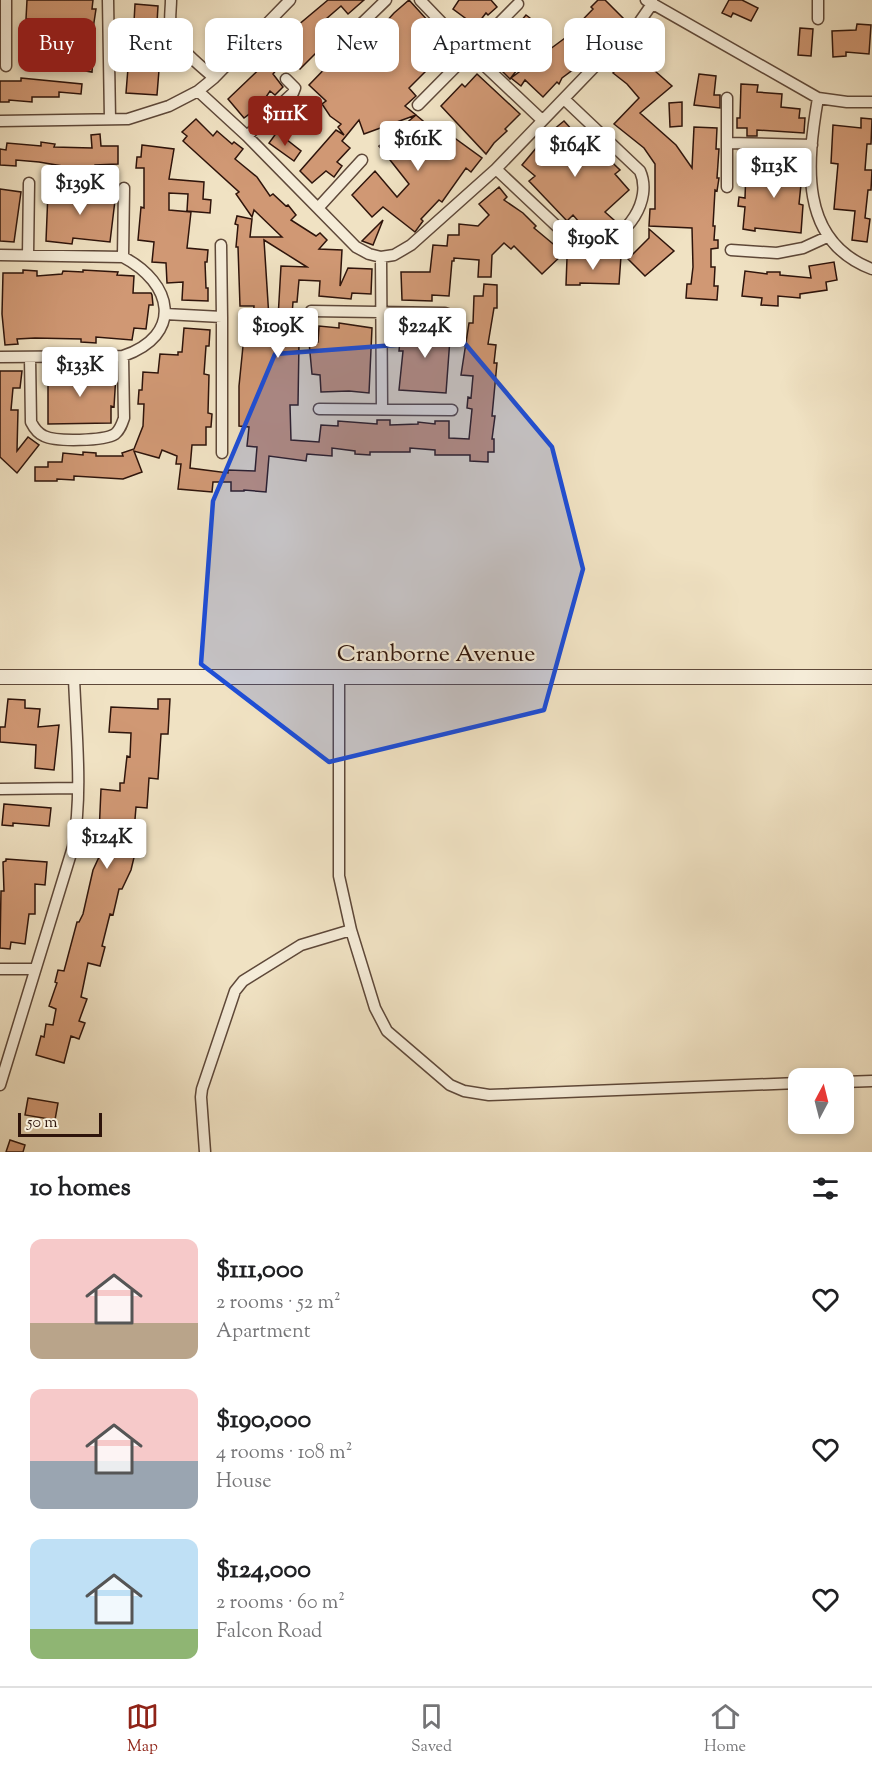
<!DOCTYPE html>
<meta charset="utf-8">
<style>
:root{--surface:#fff;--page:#f6f6f6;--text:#202124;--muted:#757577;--line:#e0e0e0;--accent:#8f2418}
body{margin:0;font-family:"Sorts Mill Goudy",serif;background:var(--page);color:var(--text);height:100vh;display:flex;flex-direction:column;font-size:22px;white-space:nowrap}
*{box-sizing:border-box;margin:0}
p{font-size:20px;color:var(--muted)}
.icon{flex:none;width:33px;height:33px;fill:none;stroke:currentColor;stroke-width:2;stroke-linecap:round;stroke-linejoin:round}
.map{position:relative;height:1152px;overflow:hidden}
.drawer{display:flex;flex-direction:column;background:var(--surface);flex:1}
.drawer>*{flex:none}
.banner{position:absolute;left:18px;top:18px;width:837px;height:54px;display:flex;gap:12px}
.needle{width:39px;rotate:7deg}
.buttons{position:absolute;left:788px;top:1068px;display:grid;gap:12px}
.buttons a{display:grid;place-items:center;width:66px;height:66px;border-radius:12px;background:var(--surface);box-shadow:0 3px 9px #0003;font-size:30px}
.scale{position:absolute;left:18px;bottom:15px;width:84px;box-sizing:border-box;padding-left:6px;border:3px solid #2e140b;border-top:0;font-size:16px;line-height:21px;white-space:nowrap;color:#2e140b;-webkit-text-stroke:4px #f5ecd8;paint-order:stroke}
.price{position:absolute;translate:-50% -51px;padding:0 14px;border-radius:6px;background:#fff;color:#222;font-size:20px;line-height:39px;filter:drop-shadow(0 2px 3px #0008)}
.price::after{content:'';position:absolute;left:50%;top:36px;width:18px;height:14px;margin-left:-9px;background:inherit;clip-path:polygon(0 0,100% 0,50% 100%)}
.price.current{background:var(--accent);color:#fff}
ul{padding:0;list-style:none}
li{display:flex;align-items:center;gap:18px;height:150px;padding:0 30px}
li span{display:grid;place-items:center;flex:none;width:168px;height:120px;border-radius:12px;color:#555}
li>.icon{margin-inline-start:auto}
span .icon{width:72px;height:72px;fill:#fffc;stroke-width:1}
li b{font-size:26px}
h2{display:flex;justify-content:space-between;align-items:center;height:72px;padding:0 30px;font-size:26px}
.chip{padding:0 21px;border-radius:12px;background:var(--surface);box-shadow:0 3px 9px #0003;font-size:21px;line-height:54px}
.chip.current{background:var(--accent);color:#fff}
.menu{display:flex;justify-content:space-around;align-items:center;height:84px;border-top:2px solid var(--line);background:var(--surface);font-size:16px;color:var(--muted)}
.menu a{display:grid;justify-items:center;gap:3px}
.menu .current{color:var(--accent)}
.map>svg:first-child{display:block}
.building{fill:#d09874;stroke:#2e140b;stroke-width:1.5;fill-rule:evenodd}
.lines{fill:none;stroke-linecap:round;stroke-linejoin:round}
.minor-casing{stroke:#5e4839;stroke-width:13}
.tertiary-casing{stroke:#5e4839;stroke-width:16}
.minor{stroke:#f5ecd8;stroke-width:10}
.tertiary{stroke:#f5ecd8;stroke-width:14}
.marked{fill:#1d4ed8;fill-opacity:0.2;stroke:#1d4ed8;stroke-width:4.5;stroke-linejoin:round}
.labels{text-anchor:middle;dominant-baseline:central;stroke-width:4.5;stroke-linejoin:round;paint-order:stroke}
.street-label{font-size:24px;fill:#2e140b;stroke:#f5ecd8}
</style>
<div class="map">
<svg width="872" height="1152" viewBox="0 0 872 1152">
<rect width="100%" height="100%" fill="#f0e2c3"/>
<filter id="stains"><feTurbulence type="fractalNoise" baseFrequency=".00333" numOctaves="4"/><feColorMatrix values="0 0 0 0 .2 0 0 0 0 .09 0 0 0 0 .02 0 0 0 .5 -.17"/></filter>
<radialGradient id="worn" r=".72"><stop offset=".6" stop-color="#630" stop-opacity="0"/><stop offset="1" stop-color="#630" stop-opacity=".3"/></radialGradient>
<path class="building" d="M27 0H93L92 9H96L93 29H95L92 72 68 68 70 42H54L50 65 29 62 33 38H28L30 19H26Z
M328 0H364L348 14 341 6 318 26 335 36 326 51 321 48 300 69 287 57 273 74 283 87 275 95 270 91 260 106 244 118 228 99 273 56 271 54 291 31Z
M409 0 450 45 436 57 441 61 433 71 429 68 409 88 416 96 405 106 416 115 364 134 359 120 342 141 350 148 337 162 342 166 334 177 326 171 312 183 300 171 336 130 344 135 338 127 341 124 330 116 322 104 326 101 309 85 340 53 343 55 354 47 366 63 383 48 373 37 386 26 384 24 394 13Z
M459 0H491L497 7 488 15 486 13 476 26 453 9Z
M598 0H605L623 18 596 40 576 63 578 66 562 78 559 84 557 82 543 97 525 80 521 86 511 78 565 38 593 9 591 7Z
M729 0H742L758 8 751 21 733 13 731 17 722 13Z
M135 4 158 6 157 23 162 24 160 44 125 41 127 21 134 22Z
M526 15 547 31 510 79 499 68 507 60 494 46 504 37 512 26 515 28Z
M857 24 871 25 869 54 846 52V56L833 57 832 31 856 30Z
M800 28 813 29 811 56 798 55Z
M627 57 642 69 647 64 672 86 640 113 676 145 692 168 694 127 717 128 716 149H719L717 178H719L717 191 715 190 713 226H715L714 240H718V248L711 249V267H715L714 286H718L717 300 686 298 687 284H691L693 267 692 228 649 226 650 209H655V164L644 148 614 124 639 98 627 84 613 73Z
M128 68 159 70 157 95 126 93Z
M477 74 520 114 505 129 507 131 494 143 486 154 441 106 462 84 465 87Z
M699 74 716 76 714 95H720V108L694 105Z
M21 78 82 84 81 94 59 92V97H32V102L9 100V102H0V81H21Z
M741 84 758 85 757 92 782 94 781 107 800 109 799 118H805L804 133 757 130V136H747V128H737V118H740Z
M682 102V126L670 127 669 103Z
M302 107 321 120 315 129 295 116Z
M416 115 435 131 438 126 482 158 471 172 466 168 442 202 439 200 421 219 423 221 415 232 383 207 372 217 352 195 375 171 397 197 409 184 379 146Z
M861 118 872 119 871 144H867L865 170H872L871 190H868L865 218 870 219 867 242 852 240 855 211 834 209 838 164 831 163 833 125 861 128Z
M196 119 213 136 217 131 232 144 234 142 243 149 235 159 257 177 270 196 273 194 286 206 288 205 296 215 291 220 316 236 320 233 327 240 319 249 342 250 340 286 348 268 372 269 371 294 352 293 351 299 319 296 320 281 299 280 297 302H293L290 341 299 342 298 405H290L291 440 319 442 321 425 338 426V421L377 424V420H390V425L418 424V422L435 424V421H449V438L469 439 472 409 467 408 468 397 471 398 473 376 461 375 469 323H473L474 296H483L484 284 497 285V308H494L488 344 496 345 494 363H497L492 416H495L492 439H494V452H488V462L470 461V455H435V450L410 448V452H370V455L355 454V451L332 448V456L307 454 306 461 269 456 266 492 244 490V491H231V482H213L212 492 178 489 181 464H176L177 456 162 450 159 458 134 451 142 472 123 479 74 476V480L57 479V481H35V467H48V462H62L63 453 83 455V452L96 453V456H123L122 453 134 449 143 426 144 404H138L139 390H142L143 372 158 373 160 354 178 355V352H182L184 328 210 330 209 346H206L204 374 209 375 208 413 212 414 211 427H206V445H192L190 468 228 473V470L255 471 257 447 247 446 249 427 239 426V386L244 336 252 337 254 306H240L238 247H236L238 225 235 224 237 216 252 219 250 237H282L254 210 252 217 236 194 239 192 183 141 187 136 182 132ZM264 240 307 267 281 266 278 318H269Z
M564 121 584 143 576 156 581 159 594 145 620 170 615 174 629 190 605 212 614 220 603 232 596 225 587 231 573 215 567 221 529 181 535 176 522 165 547 135Z
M277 132 301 151 294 161 269 143Z
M100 134 101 146H118V164L95 165 94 174H62V166L39 162 16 160V166L0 165V149L6 150 7 143 41 146V142L55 144 54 147 92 148 91 135Z
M142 145 174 149 169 179 204 182 203 199 211 200 210 213 187 211 188 194 169 193V210L191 212 187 248 208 250 207 262H205L206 288H208V301L182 300 183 282 167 283 166 263 152 262 154 242 138 240 141 207 144 208V168H136L137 157H141Z
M770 162 803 165 799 204 803 205 801 233 755 228V231L743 229 745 207 738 206 739 197 745 198 746 170H769Z
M499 187 507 197 504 200 523 213 536 226 534 228 564 253 542 274 514 246 511 249 504 243 492 255 491 277H478L479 260 454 258V261H452L449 296 432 295V301L402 300 401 272H430L433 245 447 246 448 235H459V224L478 226 489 215 479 204Z
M0 189 21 192 14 242 0 241Z
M93 189 116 192 110 242 73 238 72 244 46 241 48 192Z
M383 220 373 245 362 241Z
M649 229 674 251 645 276 628 259 649 238Z
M606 256H621L619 284 580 283V285H566L567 258H606Z
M834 262 837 280 826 282 827 290 800 294V298L778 296V306L761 305 762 298 742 296 745 271 767 274V272H780V275L811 278 809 266Z
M23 270 37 271V276L62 274 63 271 83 272V270L118 272 117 275 134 276 133 293H151L152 295 153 305H149L146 329 134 328 132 340 96 337V343L81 342V339L35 338 17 339 18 344 5 345 2 314 3 273H23Z
M339 323 372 328 369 393 349 391 321 392 320 375 312 374 309 342H318L319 326 339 328Z
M419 324 451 325 446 393 399 390 403 351H399L401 330 419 332Z
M65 366V374L87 376V373L116 374 114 407 111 406V423L48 424V372L56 373V367Z
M0 371H22L20 388H13L11 410H18L17 451 28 437 39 445 17 473 0 457Z
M8 699 25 700V708L40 709 38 727 59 725 54 770 35 768 36 745 0 742V727H5Z
M158 699H170L168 734H161L158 779 149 778 147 808 136 807 133 844 137 845 131 870 122 889H119L113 915 110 914 102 946 105 947 100 966 88 963 81 997 87 999 79 1021 85 1023 79 1039 71 1036 64 1063 36 1055 41 1036 44 1037 46 1024 53 1025 56 1009 49 1006 57 983 55 982 58 970 64 971 77 922H79L83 914 93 870 99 857H96L101 834H99L101 789 120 791V783H124L127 756 130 757 131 733 109 732 111 707 158 709Z
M4 804 51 808 49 826 13 823V826L2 825Z
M6 859 47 862 45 885 35 884V914H29L25 944 11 942 10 949 0 948 1 891H4L3 862 6 861Z
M28 1098 58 1103 55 1120 25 1115Z
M10 1140 25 1145 23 1152H6Z"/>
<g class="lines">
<g class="minor-casing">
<path id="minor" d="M108 0 110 119
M171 0C171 9 169 20 171 28 176 48 200 65 214 78
M420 0 469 51 542 120
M646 0 818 98 847 102H872
M818 19V0
M357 28 386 0
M6 66V0
M198 91 247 136 356 247 369 254 381 257 394 255 411 245 496 169 601 60 636 27 652 4V0
M818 98C807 162 798 241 872 269
M418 105 518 4
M0 121 128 119 169 106 198 91 214 78 290 0
M247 136 293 93 295 88 286 79
M727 143 812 145
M496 169 565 234C575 239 584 246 596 244 627 239 653 200 640 171L564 99
M727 187V98
M318 208 362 160
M731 250 777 253 803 248 827 237
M0 255 123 257C173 283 184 335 123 356L0 357
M28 255 29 183
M123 257 124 188
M381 257 382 409
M311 311 445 313C460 317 459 326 459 340
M165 314 222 317 221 245
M222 317V453
M30 357 31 422C34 428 37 433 44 436 56 442 104 441 115 434 120 430 122 424 124 418L123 356
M319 409 452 410
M339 678V876L351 930 375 1008 387 1031 450 1085 464 1091 489 1095 798 1083
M0 789 77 788
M0 969H35
M843 1082 872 1081
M0 1085 73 847C83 794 76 732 74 678
M205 1152 201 1097 202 1089 235 991 243 981 301 945 351 930"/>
</g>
<g class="tertiary-casing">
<path id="tertiary" d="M0 677H872"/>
</g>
<use href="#minor" class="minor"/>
<use href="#tertiary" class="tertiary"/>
</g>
<path class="marked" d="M462 340 552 447 583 569 544 710 329 762 201 664 213 501 275 354Z"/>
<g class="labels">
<g class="street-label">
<text x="436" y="655">Cranborne Avenue</text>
</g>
</g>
<rect width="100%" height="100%" filter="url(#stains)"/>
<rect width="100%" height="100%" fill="url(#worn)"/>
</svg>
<div class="buttons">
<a><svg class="needle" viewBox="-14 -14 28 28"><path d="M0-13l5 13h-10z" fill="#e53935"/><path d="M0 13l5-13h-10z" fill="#757577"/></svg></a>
</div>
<div class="scale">50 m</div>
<b class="price current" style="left:285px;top:147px">$111K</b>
<b class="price" style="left:418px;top:172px">$161K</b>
<b class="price" style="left:575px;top:178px">$164K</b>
<b class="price" style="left:774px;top:199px">$113K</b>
<b class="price" style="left:80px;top:216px">$139K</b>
<b class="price" style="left:593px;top:271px">$190K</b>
<b class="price" style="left:278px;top:359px">$109K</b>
<b class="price" style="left:425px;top:359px">$224K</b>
<b class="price" style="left:80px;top:398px">$133K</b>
<b class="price" style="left:107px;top:870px">$124K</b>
<div class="banner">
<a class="chip current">Buy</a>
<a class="chip">Rent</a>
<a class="chip">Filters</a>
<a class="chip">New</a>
<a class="chip">Apartment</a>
<a class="chip">House</a>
</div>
</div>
<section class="drawer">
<h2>10 homes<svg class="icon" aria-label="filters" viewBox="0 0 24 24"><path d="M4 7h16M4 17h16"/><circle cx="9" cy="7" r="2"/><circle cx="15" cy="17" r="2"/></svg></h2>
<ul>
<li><span style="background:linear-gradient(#f6c9c9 70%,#b9a48a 0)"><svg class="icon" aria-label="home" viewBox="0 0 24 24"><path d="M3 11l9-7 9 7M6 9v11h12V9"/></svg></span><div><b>$111,000</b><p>2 rooms · 52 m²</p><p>Apartment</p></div><svg class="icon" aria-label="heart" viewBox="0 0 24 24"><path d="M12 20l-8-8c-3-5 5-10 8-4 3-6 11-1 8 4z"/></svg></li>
<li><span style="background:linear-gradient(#f6c9c9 60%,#9aa5b1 0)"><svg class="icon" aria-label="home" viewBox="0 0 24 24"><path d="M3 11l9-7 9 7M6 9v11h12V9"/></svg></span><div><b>$190,000</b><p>4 rooms · 108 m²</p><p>House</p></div><svg class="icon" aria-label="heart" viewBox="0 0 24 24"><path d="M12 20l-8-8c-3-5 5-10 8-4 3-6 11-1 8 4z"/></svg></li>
<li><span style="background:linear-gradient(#bfe0f5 75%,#8fb573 0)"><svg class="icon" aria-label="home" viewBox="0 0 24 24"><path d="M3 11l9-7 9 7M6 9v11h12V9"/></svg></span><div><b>$124,000</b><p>2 rooms · 60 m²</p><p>Falcon Road</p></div><svg class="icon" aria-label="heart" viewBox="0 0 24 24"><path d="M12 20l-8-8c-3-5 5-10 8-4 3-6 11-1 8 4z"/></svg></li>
</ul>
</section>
<nav class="menu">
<a class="current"><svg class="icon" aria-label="map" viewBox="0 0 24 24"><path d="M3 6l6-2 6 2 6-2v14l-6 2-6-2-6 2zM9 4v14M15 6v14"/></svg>Map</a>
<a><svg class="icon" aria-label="saved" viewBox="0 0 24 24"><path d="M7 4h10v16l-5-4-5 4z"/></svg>Saved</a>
<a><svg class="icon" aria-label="home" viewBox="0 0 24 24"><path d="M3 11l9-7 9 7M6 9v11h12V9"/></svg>Home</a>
</nav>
